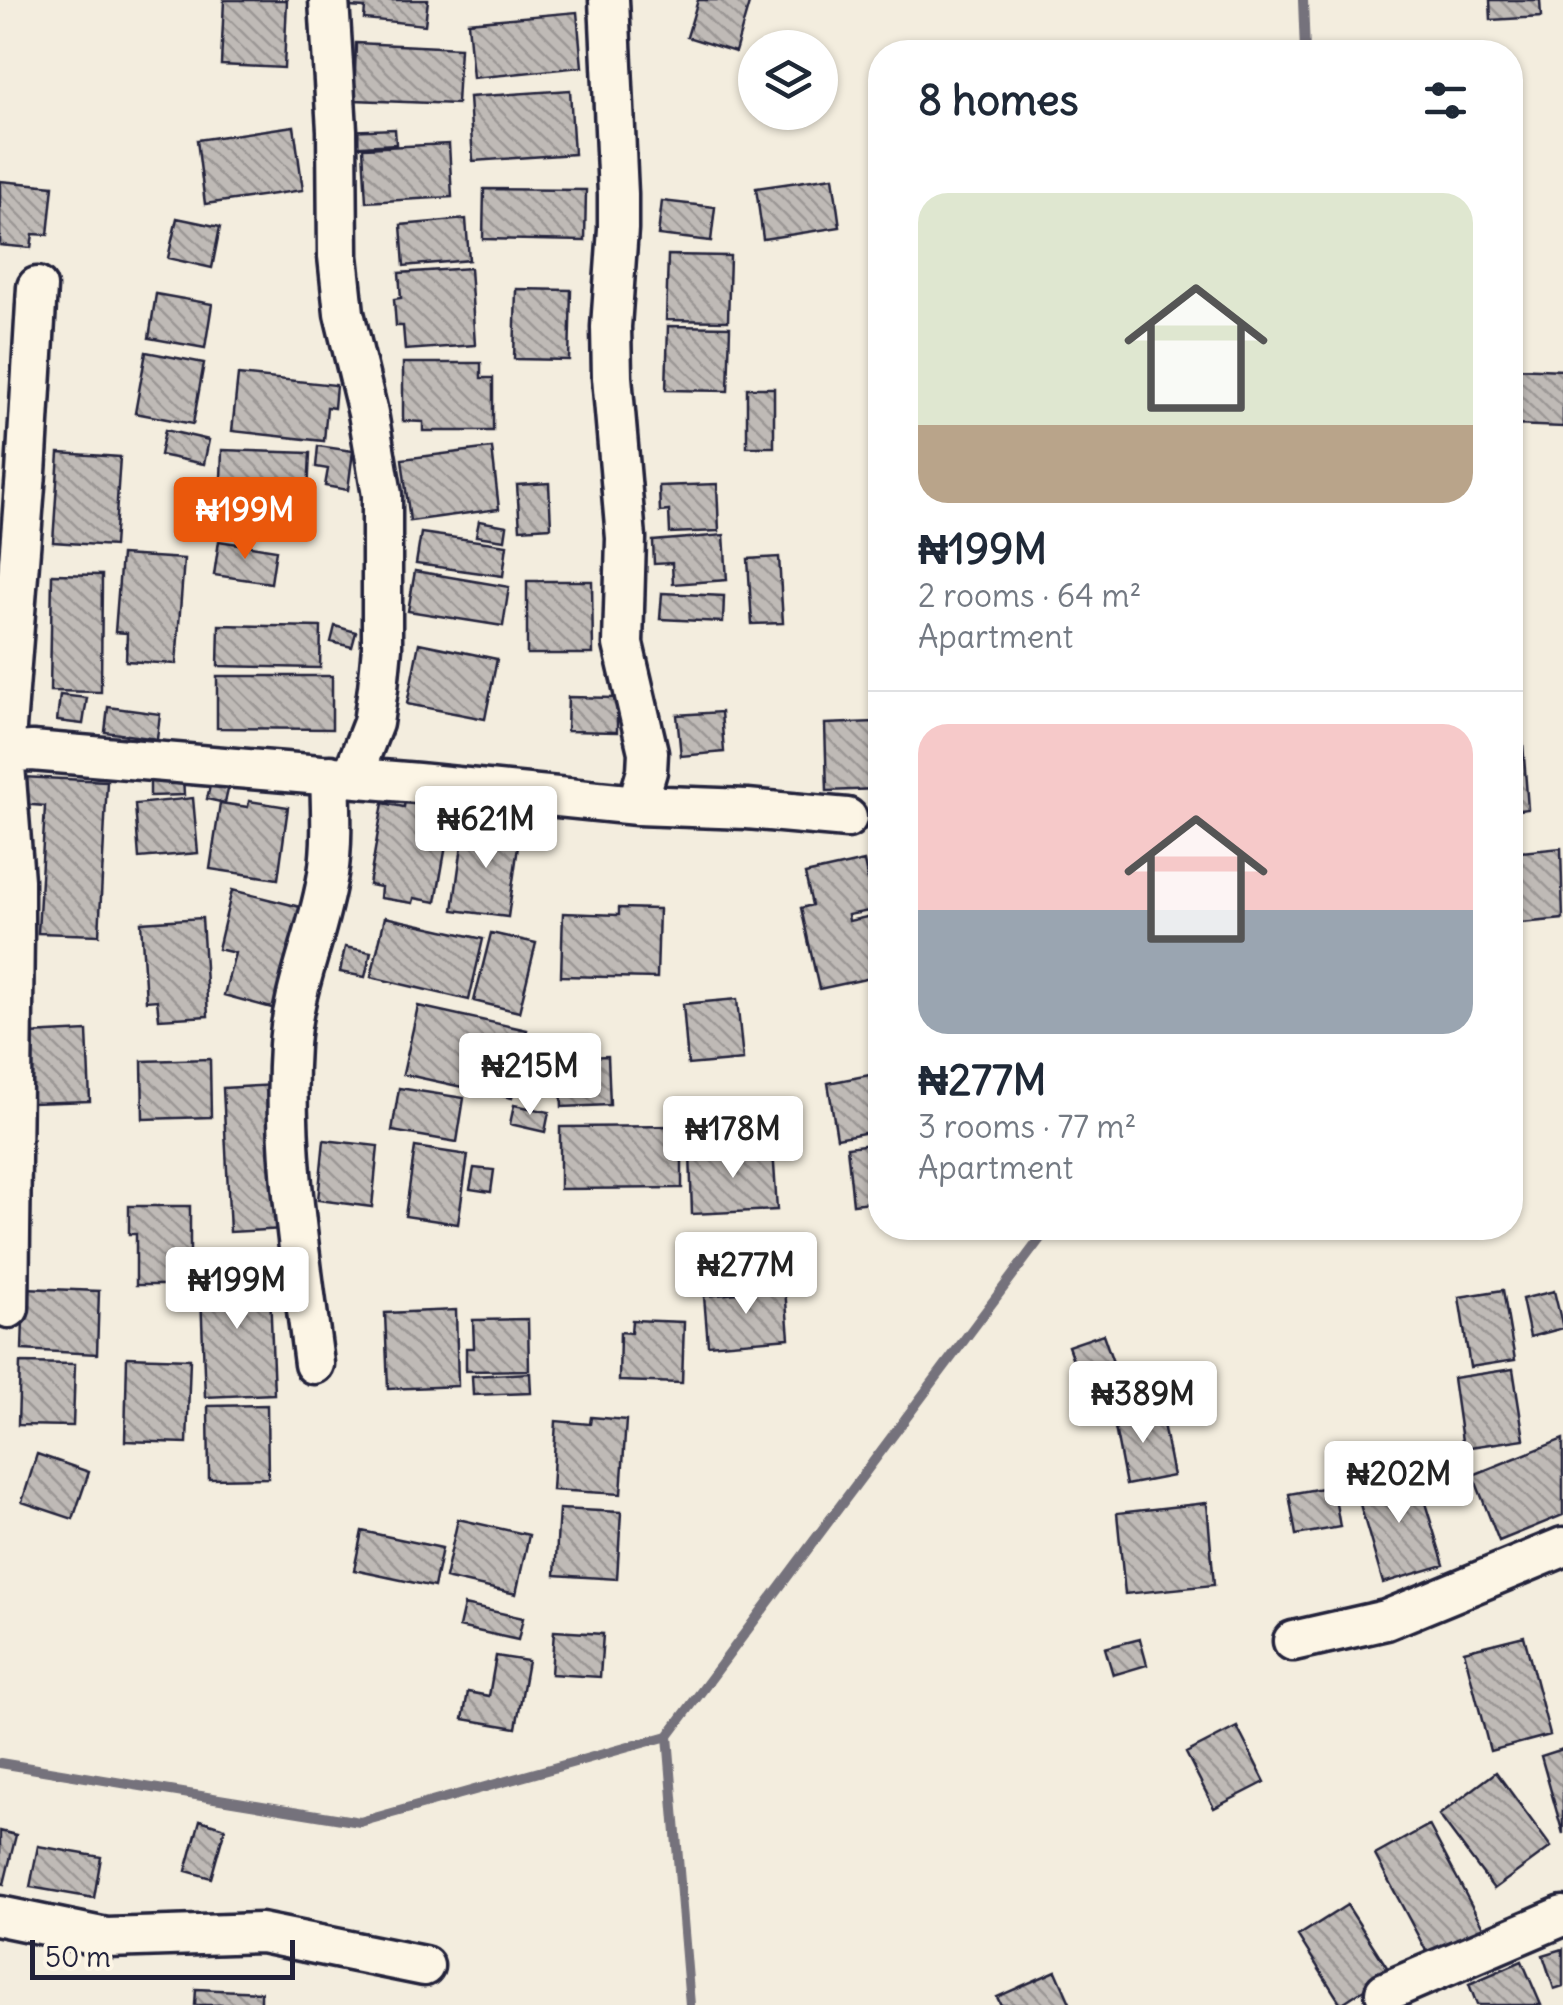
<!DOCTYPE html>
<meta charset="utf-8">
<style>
:root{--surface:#fff;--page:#f2f2f3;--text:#1f2937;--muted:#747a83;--line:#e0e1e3;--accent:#ea580c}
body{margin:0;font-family:Delius,sans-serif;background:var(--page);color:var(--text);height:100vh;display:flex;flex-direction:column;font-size:38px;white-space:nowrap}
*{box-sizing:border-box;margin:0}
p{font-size:32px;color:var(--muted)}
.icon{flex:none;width:55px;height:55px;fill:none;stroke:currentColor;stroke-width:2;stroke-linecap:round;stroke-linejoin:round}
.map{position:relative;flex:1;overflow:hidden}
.sheet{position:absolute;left:868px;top:40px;width:655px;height:1200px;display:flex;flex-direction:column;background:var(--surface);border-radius:40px;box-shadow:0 2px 8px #0004}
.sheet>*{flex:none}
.buttons{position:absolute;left:738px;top:30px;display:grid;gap:20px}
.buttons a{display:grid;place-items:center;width:100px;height:100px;border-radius:50%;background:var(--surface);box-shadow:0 2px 8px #0004;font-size:50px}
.scale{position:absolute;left:30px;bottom:25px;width:265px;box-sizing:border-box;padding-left:10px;border:5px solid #22223b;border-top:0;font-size:28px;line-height:35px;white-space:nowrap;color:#22223b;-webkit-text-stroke:8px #fcf5e5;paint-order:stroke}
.price{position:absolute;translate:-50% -85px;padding:0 22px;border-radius:10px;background:#fff;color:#222;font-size:32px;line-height:65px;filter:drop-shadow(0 2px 5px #0008)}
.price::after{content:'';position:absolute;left:50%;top:60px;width:30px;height:22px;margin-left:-15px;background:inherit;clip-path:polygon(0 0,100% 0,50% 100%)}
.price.current{background:var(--accent);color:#fff}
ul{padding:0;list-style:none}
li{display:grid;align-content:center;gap:20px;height:530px;padding:0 50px}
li+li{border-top:2px solid var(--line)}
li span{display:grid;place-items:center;height:310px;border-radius:30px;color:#555}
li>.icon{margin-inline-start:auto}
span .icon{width:180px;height:180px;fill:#fffc;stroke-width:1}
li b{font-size:42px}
h2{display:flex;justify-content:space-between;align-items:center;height:120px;padding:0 50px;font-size:42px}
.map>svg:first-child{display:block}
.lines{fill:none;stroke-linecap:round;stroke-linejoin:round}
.stream{stroke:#75727b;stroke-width:10}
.building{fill:url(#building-back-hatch);stroke:#22223b;stroke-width:2.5}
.street-casing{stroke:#22223b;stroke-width:45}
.street{stroke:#fcf5e5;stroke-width:38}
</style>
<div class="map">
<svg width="1563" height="2005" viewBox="0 0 1563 2005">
<defs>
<pattern id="building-back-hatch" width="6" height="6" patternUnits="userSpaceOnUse" patternTransform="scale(2.5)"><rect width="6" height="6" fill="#bfbab6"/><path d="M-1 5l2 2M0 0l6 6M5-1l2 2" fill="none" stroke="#9b9795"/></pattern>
</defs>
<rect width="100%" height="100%" fill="#f3edde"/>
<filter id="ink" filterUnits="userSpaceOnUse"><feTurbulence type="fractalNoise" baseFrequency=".01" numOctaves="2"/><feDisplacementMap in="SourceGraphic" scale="20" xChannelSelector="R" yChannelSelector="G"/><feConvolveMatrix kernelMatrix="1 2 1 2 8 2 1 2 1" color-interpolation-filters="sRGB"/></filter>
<g filter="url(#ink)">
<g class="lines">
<path class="stream" d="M1303 0 1305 52
M0 1763 360 1822 668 1736
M690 2005 668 1736 1048 1228"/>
</g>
<path class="building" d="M224 0H287L284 68 221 65Z
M351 0H428L425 25 364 19 365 8 350 7Z
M698 0H750L735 52 687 37Z
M1490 0H1540L1541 17 1491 20Z
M577 12 582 67 473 78 468 22Z
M356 43 460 48 457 104 354 100Z
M570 90 574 154 473 161 469 97Z
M294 126 303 190 205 204 197 140Z
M395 129 396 144 345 147 344 131Z
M449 144 452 197 366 202 363 148Z
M833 177 840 227 763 239 756 188Z
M0 181 53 186 48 235 33 234 31 248 0 245Z
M484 189 586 190 585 241 483 239Z
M662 201 715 207 711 241 658 235Z
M177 218 220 227 212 268 168 258Z
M466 219 469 260 404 266 401 225Z
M668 255 730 256 728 321 666 320Z
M470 268 475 345 405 350 403 326H396L394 299 401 298 399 273Z
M516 289 571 290 569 360 514 359Z
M156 294 212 304 205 348 149 338Z
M668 326 730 327 728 391 666 390Z
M146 352 204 363 193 424 135 413Z
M403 363H481V378H493V431H423V422L403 421Z
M1510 368 1563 370V427L1510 425Z
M238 375 336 385 334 408 327 407 324 441 232 431Z
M747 388H774V447H747Z
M165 430 209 440 204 464 160 455Z
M318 446 353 451 348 490 325 486 328 469 316 467Z
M492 448 499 509 410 521 402 459Z
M222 450 310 453 307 513 220 510Z
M59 453 120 457 114 546 53 542Z
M549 483 551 527 520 529 517 485Z
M717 484 719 531 670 533 669 511 660 512 659 486Z
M479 521 507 526 505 540 476 536Z
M421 533 507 545 503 576 416 564Z
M724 535 727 580 673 584 672 563 654 564 653 541Z
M219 541 276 550 271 583 214 575Z
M121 555 184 559 176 664 126 661 127 633 115 632Z
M779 557 783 623 752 624 748 559Z
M415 571 509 587 503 626 408 611Z
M52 574 102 575 101 692 50 691Z
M527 581H592L593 654H527Z
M662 593 724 596 723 622 660 619Z
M219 625 321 627 320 668 218 666Z
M335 626 356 632 352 647 331 642Z
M419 643 497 659 485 719 407 704Z
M217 676H332V729L217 728Z
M60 695 87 698 83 724 57 721Z
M568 697 617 698V732L567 731Z
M108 707 160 714 157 739 105 732Z
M721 712 724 752 681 756 677 715Z
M875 722 877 789 827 791 825 724Z
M1522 731 1528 809 1510 811V732Z
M183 775 184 795 150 796V776Z
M21 777 107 781 99 935 38 933 45 806 20 804Z
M212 777 230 781 225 803 207 799Z
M193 798 198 853 139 858 135 804Z
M405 800 434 805 432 820 450 823 436 902 414 898 413 903 380 898 381 887 369 885 383 803 404 807Z
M249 801 288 807 278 879 210 869 220 803 248 807Z
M465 824 520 832 508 917 453 910Z
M1561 848 1563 919 1510 924V853Z
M864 861 874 910 848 915 849 921 880 914V976L819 989 801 908 812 905 805 874Z
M232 890 304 908 279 1010 224 995 235 953 218 949Z
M619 908 659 909 657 978 561 976 563 913 619 915Z
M385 917 483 939 469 1000 371 977Z
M202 918 208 1016 159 1019 157 1000 146 1001 141 922Z
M491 933 536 943 519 1012 474 1001Z
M345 947 371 952 365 977 340 972Z
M737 999 743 1060 688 1065 683 1004Z
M418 1006 527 1030 512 1098 403 1074Z
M87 1031 90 1101 32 1103 29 1034Z
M608 1056 610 1105 562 1107 560 1058Z
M210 1059 211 1117 143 1119 142 1061Z
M880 1073V1130L837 1138 828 1083Z
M276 1085 284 1229 230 1232 223 1088Z
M399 1088 464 1098 457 1142 392 1131Z
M514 1105 549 1112 545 1132 510 1124Z
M682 1126V1188L560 1189V1127Z
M324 1140 378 1146 372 1207 318 1200Z
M880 1143V1201L853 1204 847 1147Z
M415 1147 468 1155 458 1224 405 1216Z
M773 1149 777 1210 692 1214 690 1152Z
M474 1168 494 1170 491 1192 470 1189Z
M129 1206H190V1285H136V1234H129Z
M269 1267 274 1394 205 1397 200 1269Z
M24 1288 99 1291 97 1354 22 1350Z
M785 1289 789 1338 708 1345 704 1296Z
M1503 1290 1515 1360 1470 1367 1459 1297Z
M1554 1291 1563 1328 1530 1337 1522 1299Z
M456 1310 458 1386 388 1389 385 1313Z
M528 1319 529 1370 466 1371V1348H474L473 1320Z
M632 1320 684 1322 682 1383 619 1381 620 1332 631 1333Z
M1103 1334 1115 1368 1080 1380 1068 1346Z
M127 1357 190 1359 187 1443 125 1441Z
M20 1363 75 1364 73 1426 18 1425Z
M1513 1369 1524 1439 1463 1448 1453 1378Z
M530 1373 531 1393 473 1395 472 1376Z
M267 1405 268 1478 209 1479 208 1406Z
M1160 1408 1173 1476 1126 1485 1113 1417Z
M591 1417 626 1420 621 1494 552 1490 556 1421 590 1424Z
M1563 1439V1515L1499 1541 1473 1475Z
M37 1454 89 1472 73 1519 22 1502Z
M1415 1470 1444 1565 1383 1583 1355 1487Z
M1333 1486 1340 1527 1296 1535 1289 1494Z
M1207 1503 1214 1585 1125 1594 1117 1513Z
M559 1509 621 1512 617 1579 555 1575Z
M458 1519 529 1535 516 1594 445 1578Z
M362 1531 442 1548 434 1587 354 1570Z
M464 1605 523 1618 518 1640 459 1627Z
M554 1631 603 1634 600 1677 551 1674Z
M1524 1636 1550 1735 1490 1751 1464 1651Z
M1140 1639 1147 1665 1113 1675 1105 1648Z
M496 1656 528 1661 516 1728 463 1719 468 1692 489 1696Z
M1237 1727 1265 1782 1214 1808 1186 1753Z
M1563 1749V1834L1541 1756Z
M1496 1772 1551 1847 1494 1889 1439 1815Z
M200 1820 225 1828 211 1878 186 1871Z
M1429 1825 1485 1931 1431 1960 1375 1855Z
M0 1831 16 1835 4 1884 0 1883Z
M38 1846 101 1857 94 1898 30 1887Z
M1347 1905 1390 1972 1341 2004 1298 1936Z
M1563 1949V1986L1554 1989 1543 1955Z
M1522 1961 1541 2005H1477L1469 1984Z
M1056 1971 1071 2005H1001L997 1997Z
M196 1989 261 1992V2005H195Z"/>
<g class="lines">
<g class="street-casing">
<path id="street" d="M329 0 337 130 338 256 344 313 368 413 382 495V647L378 688 373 723 352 777
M609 0 618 194V229L611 327 612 377 626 538 623 644 648 752 647 771 637 805
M0 753 32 751 418 783 637 805 747 809 847 818
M9 1308 14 933V880L4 753 26 473 37 287
M314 1364C301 1259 282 1151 289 1045 293 987 319 932 328 874 333 842 331 808 330 775
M1293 1641 1386 1620 1563 1547
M0 1916 107 1938 261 1933 424 1966
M1385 1992 1563 1916"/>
</g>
<use href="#street" class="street"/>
</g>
</g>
</svg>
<div class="buttons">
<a><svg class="icon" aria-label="layers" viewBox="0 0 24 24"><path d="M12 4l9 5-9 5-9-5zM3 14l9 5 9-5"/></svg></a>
</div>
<div class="scale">50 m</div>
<b class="price current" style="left:245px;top:562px">₦199M</b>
<b class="price" style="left:486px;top:871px">₦621M</b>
<b class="price" style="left:530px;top:1118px">₦215M</b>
<b class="price" style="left:733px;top:1181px">₦178M</b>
<b class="price" style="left:746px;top:1317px">₦277M</b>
<b class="price" style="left:237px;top:1332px">₦199M</b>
<b class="price" style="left:1143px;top:1446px">₦389M</b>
<b class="price" style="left:1399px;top:1526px">₦202M</b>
<section class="sheet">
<h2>8 homes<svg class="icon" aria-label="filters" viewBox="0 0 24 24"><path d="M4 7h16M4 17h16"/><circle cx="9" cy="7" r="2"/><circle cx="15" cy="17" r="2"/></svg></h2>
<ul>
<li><span style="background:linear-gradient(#dfe7d0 75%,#b9a48a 0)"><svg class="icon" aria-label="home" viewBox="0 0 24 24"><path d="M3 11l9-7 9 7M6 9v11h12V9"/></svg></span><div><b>₦199M</b><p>2 rooms · 64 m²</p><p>Apartment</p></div></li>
<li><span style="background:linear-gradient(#f6c9c9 60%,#9aa5b1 0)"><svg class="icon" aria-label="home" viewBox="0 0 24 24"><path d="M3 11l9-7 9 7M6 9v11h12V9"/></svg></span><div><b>₦277M</b><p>3 rooms · 77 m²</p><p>Apartment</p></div></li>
</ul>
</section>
</div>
